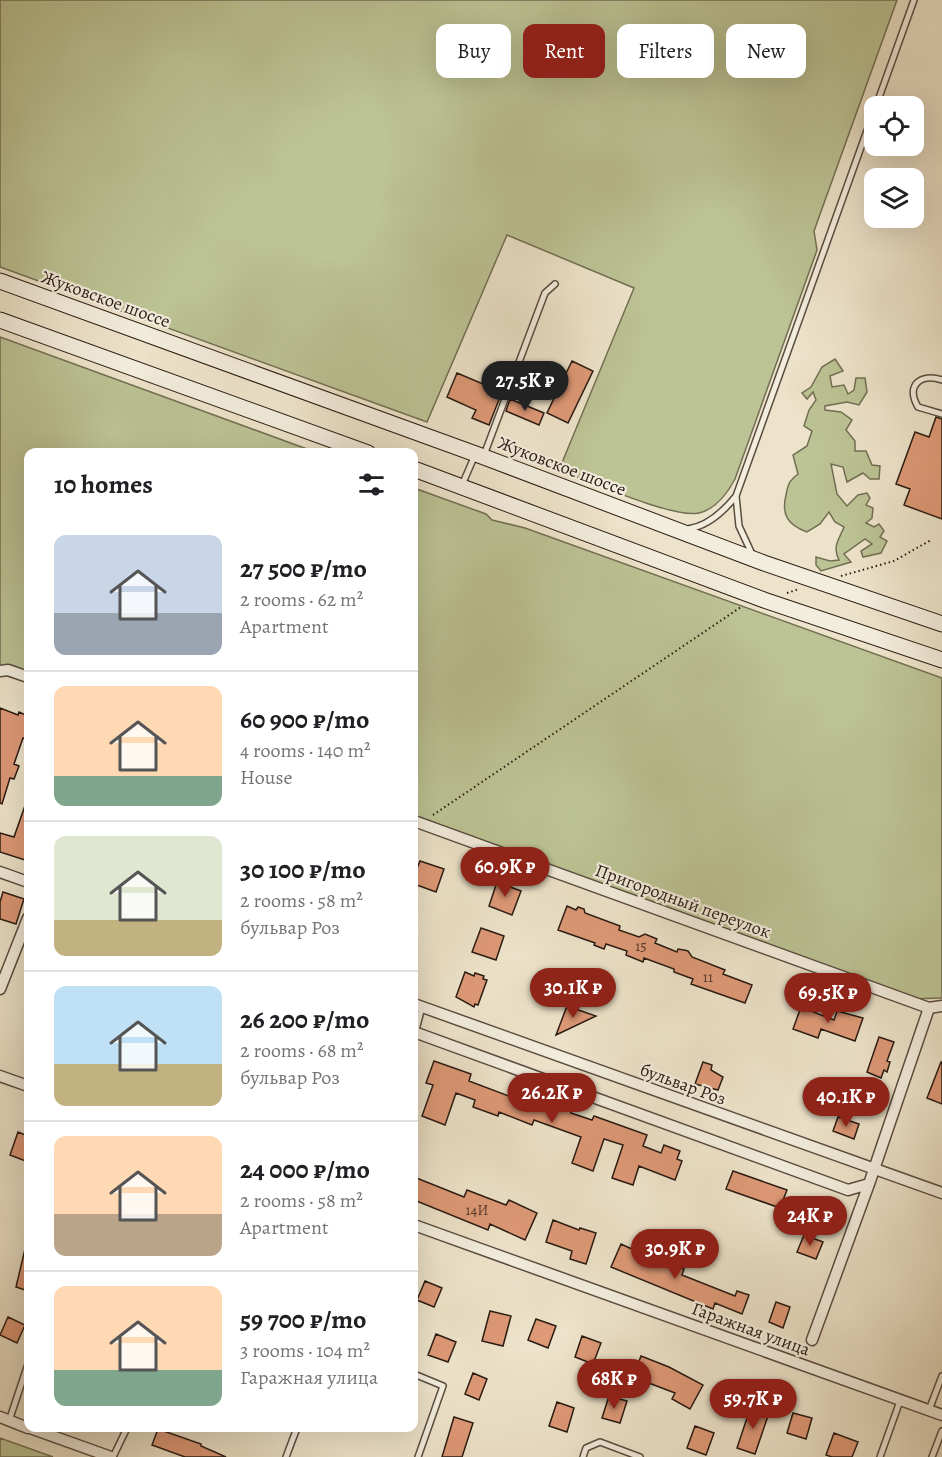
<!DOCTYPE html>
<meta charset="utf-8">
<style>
:root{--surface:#fff;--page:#f6f6f6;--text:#202124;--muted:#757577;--line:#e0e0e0;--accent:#8f2418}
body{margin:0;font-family:Alegreya,serif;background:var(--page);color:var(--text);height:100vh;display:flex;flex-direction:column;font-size:22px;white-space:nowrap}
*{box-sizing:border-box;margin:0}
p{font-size:20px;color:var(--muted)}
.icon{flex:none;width:33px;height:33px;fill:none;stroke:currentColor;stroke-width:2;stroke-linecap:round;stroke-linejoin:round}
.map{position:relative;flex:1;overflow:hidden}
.drawer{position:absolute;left:24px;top:448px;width:394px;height:984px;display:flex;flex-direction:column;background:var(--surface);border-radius:12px;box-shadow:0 6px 24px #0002}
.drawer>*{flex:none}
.banner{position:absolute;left:436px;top:24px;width:416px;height:54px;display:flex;gap:12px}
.controls{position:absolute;left:864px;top:96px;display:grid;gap:12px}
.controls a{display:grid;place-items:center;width:60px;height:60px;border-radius:12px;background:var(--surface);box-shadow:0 6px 24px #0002;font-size:30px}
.price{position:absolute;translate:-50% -51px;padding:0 14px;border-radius:21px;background:var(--accent);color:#fff;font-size:20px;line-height:39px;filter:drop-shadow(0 2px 3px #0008)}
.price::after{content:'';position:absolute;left:50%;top:36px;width:18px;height:14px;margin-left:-9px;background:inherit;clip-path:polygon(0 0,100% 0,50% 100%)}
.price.on{background:#222;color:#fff}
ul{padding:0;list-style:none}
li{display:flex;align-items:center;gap:18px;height:150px;padding:0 30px}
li+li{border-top:2px solid var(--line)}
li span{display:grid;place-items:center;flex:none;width:168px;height:120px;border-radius:12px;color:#555}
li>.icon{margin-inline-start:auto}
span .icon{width:72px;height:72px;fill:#fffc;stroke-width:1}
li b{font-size:26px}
h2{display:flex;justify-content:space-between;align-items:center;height:72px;padding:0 30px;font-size:26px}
.pill{padding:0 21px;border-radius:12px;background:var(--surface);box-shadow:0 6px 24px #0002;font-size:21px;line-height:54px}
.pill.on{background:var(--accent);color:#fff}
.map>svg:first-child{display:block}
.green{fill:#bcc394;stroke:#726f54;stroke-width:1.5}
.building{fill:#de9977;stroke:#291b13;stroke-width:1.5}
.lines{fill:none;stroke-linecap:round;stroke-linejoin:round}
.service-casing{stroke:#5a4d41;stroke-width:8}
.minor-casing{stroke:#5a4d41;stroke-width:13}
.secondary-casing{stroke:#291b13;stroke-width:17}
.path{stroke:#291b13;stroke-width:2;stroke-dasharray:1.5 3;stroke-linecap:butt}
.service{stroke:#f3eddd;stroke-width:5}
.minor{stroke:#f3eddd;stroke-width:10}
.secondary{stroke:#f3eddd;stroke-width:15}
.labels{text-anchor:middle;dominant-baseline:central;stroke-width:4.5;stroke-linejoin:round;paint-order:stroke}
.number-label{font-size:15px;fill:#563a2c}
.street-label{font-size:18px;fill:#291b13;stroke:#f3eddd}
</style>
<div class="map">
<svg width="942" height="1457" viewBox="0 0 942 1457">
<rect width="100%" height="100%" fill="#ede3ca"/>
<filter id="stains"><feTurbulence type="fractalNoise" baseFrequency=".00333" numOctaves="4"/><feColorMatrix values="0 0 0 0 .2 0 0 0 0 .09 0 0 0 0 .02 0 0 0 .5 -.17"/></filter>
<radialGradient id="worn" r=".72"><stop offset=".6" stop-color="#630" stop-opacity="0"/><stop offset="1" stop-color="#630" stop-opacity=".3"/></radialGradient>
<path class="green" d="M0 0H897L814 231 817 250 735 479C727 494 716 509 699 513 674 519 587 480 559 470L634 288 507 235 427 422 0 267Z
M0 337 318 453H28V682L0 674Z
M835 359 843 371 830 376 832 387 844 385 848 394 854 390 856 378H865L867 392 859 405 847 402 825 406V410L841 412 852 420 846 430 855 441V451H866L872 465 880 466 879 479H870L863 473 847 482 843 467 831 464 837 494 847 506 858 495 867 493 870 498 866 505 873 508 872 518 866 523 874 527 879 524 884 531 880 537 887 541 881 553 863 557 861 551 872 544 865 539 844 554 851 562 821 571 816 565V557L830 561 839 560C832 546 839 540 844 527L835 522 829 512 820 524 807 532C788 525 781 515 786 495 788 484 789 481 798 474L793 455 807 446 812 431 804 426 809 410 816 400 813 392 807 399 802 393 811 387 822 367Z
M414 488 486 514 492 520 525 528 942 678V998L910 999 414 815Z
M0 1438 53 1457H0Z"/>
<path class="building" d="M572 361 593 371 568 423 547 413Z
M457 373 502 392 489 425 472 418 476 410 447 397Z
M510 399 544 413 539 425 506 411Z
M936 417 942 419V519L904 505 910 489 896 484 915 432 929 437Z
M0 708 18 715 19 712 28 716V740L23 738 14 764 19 766 14 779 10 778 2 804 0 803Z
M27 800H28V861L0 852V833L14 837Z
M420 861 444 869 436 892 414 884V865L418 866Z
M497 882 521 891 512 915 489 906Z
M3 892 24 899 16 924 0 919V902Z
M567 906 576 910 578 907 584 909 585 913 620 926 619 930 639 937 645 934 657 939 655 943 677 952 678 949 684 950 688 951 692 957 725 970 723 974 752 985 745 1003 691 984 693 979 674 972V969L644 958 643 962 626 955 627 951 606 944 604 949 594 945 595 943 558 930Z
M481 928 504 936 496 960 472 952Z
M465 972 474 976 475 973 484 976 483 979 487 980 478 1005 475 1004 474 1007 456 997Z
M567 1006 596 1016 556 1035Z
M801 1007 834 1020 837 1011 863 1018 855 1041 821 1029 818 1038 793 1029Z
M879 1037 894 1042 887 1061 890 1062 887 1072 884 1070 881 1078 867 1072Z
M434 1061 471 1074 469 1081 514 1098 516 1092 560 1109 561 1105 572 1109 571 1113 592 1120 594 1116 647 1135 643 1146 661 1153 664 1145 680 1151 677 1159 682 1161 675 1180 639 1166 633 1185 612 1178 623 1145 604 1139 593 1171 572 1163 581 1137 534 1120 532 1125 499 1112 498 1116 473 1107 475 1100 456 1093 445 1125 422 1116 433 1085 426 1083Z
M703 1062 712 1065 711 1070 723 1077 718 1090 695 1084Z
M941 1062H942V1104L927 1098Z
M838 1117 859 1124 854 1139 833 1131Z
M18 1132 28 1136V1162L10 1155Z
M733 1171 787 1190 780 1208 726 1189Z
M414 1177 464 1197 467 1190 506 1205 509 1200 537 1213 525 1240 490 1224 488 1230 414 1200Z
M553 1220 579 1230 580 1228 596 1233 586 1264 570 1259 572 1251 546 1242Z
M804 1235 823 1242 816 1259 797 1252Z
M621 1244 658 1261V1259L684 1269 682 1275 735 1296 737 1291 749 1295 742 1314 715 1303 713 1309 611 1267Z
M25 1249 28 1250V1291L16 1287Z
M425 1281 442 1288 434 1307 417 1300Z
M776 1302 790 1307 783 1328 769 1322Z
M490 1311 511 1316 503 1346 482 1341Z
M8 1317 25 1325 17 1343 0 1335Z
M536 1319 556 1326 548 1348 528 1340Z
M436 1334 456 1342 448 1362 428 1355Z
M582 1336 601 1343 593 1364 575 1357Z
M641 1356 669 1367 703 1385 690 1409 672 1399 675 1393 633 1377Z
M473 1373 487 1379 479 1400 465 1394Z
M609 1396 627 1401 620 1423 602 1418Z
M557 1402 574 1408 567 1432 549 1426Z
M751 1406 769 1413 755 1454 737 1448Z
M793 1413 812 1418 806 1439 787 1433Z
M454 1417 473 1423 462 1457H442Z
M695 1426 714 1433 706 1455 687 1448Z
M158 1429 201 1444V1446L226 1457H185L152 1445Z
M834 1433 858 1442 852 1457H832L826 1455Z"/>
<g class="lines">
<g class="service-casing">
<path id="service" d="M876 106 914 0
M942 380C921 373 905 385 918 407L942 414
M484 455 545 293 555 284
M462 485 475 455
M736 496 739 526 752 554
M688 529C708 526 724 511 736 496L874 111
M415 1034 422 1007
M414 1374 443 1386 418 1457
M929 1410 942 1376
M9 1421 28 1364
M113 1457 127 1428
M286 1457 297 1428
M583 1457 586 1448 600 1442 640 1457
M880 1457 900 1401
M932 1457 942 1431"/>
</g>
<g class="minor-casing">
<path id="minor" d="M0 671 8 670 28 677
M414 821 929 1008 942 1006
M0 872 28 882
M0 989 28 918
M414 1004 942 1193
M414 1032 848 1190 869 1184
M0 1076 28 1086
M414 1225 942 1415
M812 1340 869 1184 929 1008
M0 1417 28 1428
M30 1428 111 1457"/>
</g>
<g class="secondary-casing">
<path id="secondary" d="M0 281 484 457 764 563 942 624
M0 320 368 453
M414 469 764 600 942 660"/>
</g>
<path class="path" d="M841 576 894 561 931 540
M787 593 799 589
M433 815 741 607"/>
<use href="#service" class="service"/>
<use href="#minor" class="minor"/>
<use href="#secondary" class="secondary"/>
</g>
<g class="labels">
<g class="number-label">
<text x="641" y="946">15</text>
<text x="708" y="977">11</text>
<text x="477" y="1210">14И</text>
</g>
<g class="street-label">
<text transform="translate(106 299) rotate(20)">Жуковское шоссе</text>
<text transform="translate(562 466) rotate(21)">Жуковское шоссе</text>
<text transform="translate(683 901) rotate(20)">Пригородный переулок</text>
<text transform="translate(683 1084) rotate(20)">бульвар Роз</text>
<text transform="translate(751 1329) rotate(20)">Гаражная улица</text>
</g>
</g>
<rect width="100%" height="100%" filter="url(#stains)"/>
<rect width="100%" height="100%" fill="url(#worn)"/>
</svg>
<div class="controls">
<a><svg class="icon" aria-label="locate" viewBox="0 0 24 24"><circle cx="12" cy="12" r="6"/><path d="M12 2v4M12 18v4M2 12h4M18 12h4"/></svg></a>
<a><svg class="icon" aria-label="layers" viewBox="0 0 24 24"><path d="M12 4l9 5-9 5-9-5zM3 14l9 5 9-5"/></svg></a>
</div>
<b class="price on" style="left:525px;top:412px">27.5K ₽</b>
<b class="price" style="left:505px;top:898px">60.9K ₽</b>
<b class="price" style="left:573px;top:1019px">30.1K ₽</b>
<b class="price" style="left:828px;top:1024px">69.5K ₽</b>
<b class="price" style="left:552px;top:1124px">26.2K ₽</b>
<b class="price" style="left:846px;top:1128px">40.1K ₽</b>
<b class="price" style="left:810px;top:1247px">24K ₽</b>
<b class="price" style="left:675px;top:1280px">30.9K ₽</b>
<b class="price" style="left:614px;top:1410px">68K ₽</b>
<b class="price" style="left:753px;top:1430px">59.7K ₽</b>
<div class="banner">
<a class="pill">Buy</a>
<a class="pill on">Rent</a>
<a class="pill">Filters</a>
<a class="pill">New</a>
</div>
<section class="drawer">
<h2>10 homes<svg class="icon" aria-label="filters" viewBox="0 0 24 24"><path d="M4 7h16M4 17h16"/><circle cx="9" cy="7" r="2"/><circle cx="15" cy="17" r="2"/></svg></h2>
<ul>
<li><span style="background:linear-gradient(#c9d6e8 65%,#9aa5b1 0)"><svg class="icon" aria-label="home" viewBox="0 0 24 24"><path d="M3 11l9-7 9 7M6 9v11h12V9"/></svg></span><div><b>27 500 ₽/mo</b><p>2 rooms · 62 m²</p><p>Apartment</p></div></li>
<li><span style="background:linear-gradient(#ffd9b3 75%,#7fa58c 0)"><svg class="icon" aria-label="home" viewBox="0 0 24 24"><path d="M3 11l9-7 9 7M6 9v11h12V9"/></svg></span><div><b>60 900 ₽/mo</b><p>4 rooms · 140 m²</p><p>House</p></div></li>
<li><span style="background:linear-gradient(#dfe7d0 70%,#c2b280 0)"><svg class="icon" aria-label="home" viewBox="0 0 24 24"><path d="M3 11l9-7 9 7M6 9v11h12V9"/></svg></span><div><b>30 100 ₽/mo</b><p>2 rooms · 58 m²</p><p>бульвар Роз</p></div></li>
<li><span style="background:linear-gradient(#bfe0f5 65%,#c2b280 0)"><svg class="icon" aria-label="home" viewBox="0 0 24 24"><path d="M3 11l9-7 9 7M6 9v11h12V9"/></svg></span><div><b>26 200 ₽/mo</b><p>2 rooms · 68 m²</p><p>бульвар Роз</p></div></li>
<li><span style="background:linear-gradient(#ffd9b3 65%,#b9a48a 0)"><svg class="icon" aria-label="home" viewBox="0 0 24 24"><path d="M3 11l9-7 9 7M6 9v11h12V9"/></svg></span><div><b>24 000 ₽/mo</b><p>2 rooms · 58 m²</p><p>Apartment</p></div></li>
<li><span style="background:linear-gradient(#ffd9b3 70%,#7fa58c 0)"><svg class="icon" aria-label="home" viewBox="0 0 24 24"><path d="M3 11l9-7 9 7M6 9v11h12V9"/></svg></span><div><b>59 700 ₽/mo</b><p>3 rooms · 104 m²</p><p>Гаражная улица</p></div></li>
</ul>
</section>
</div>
